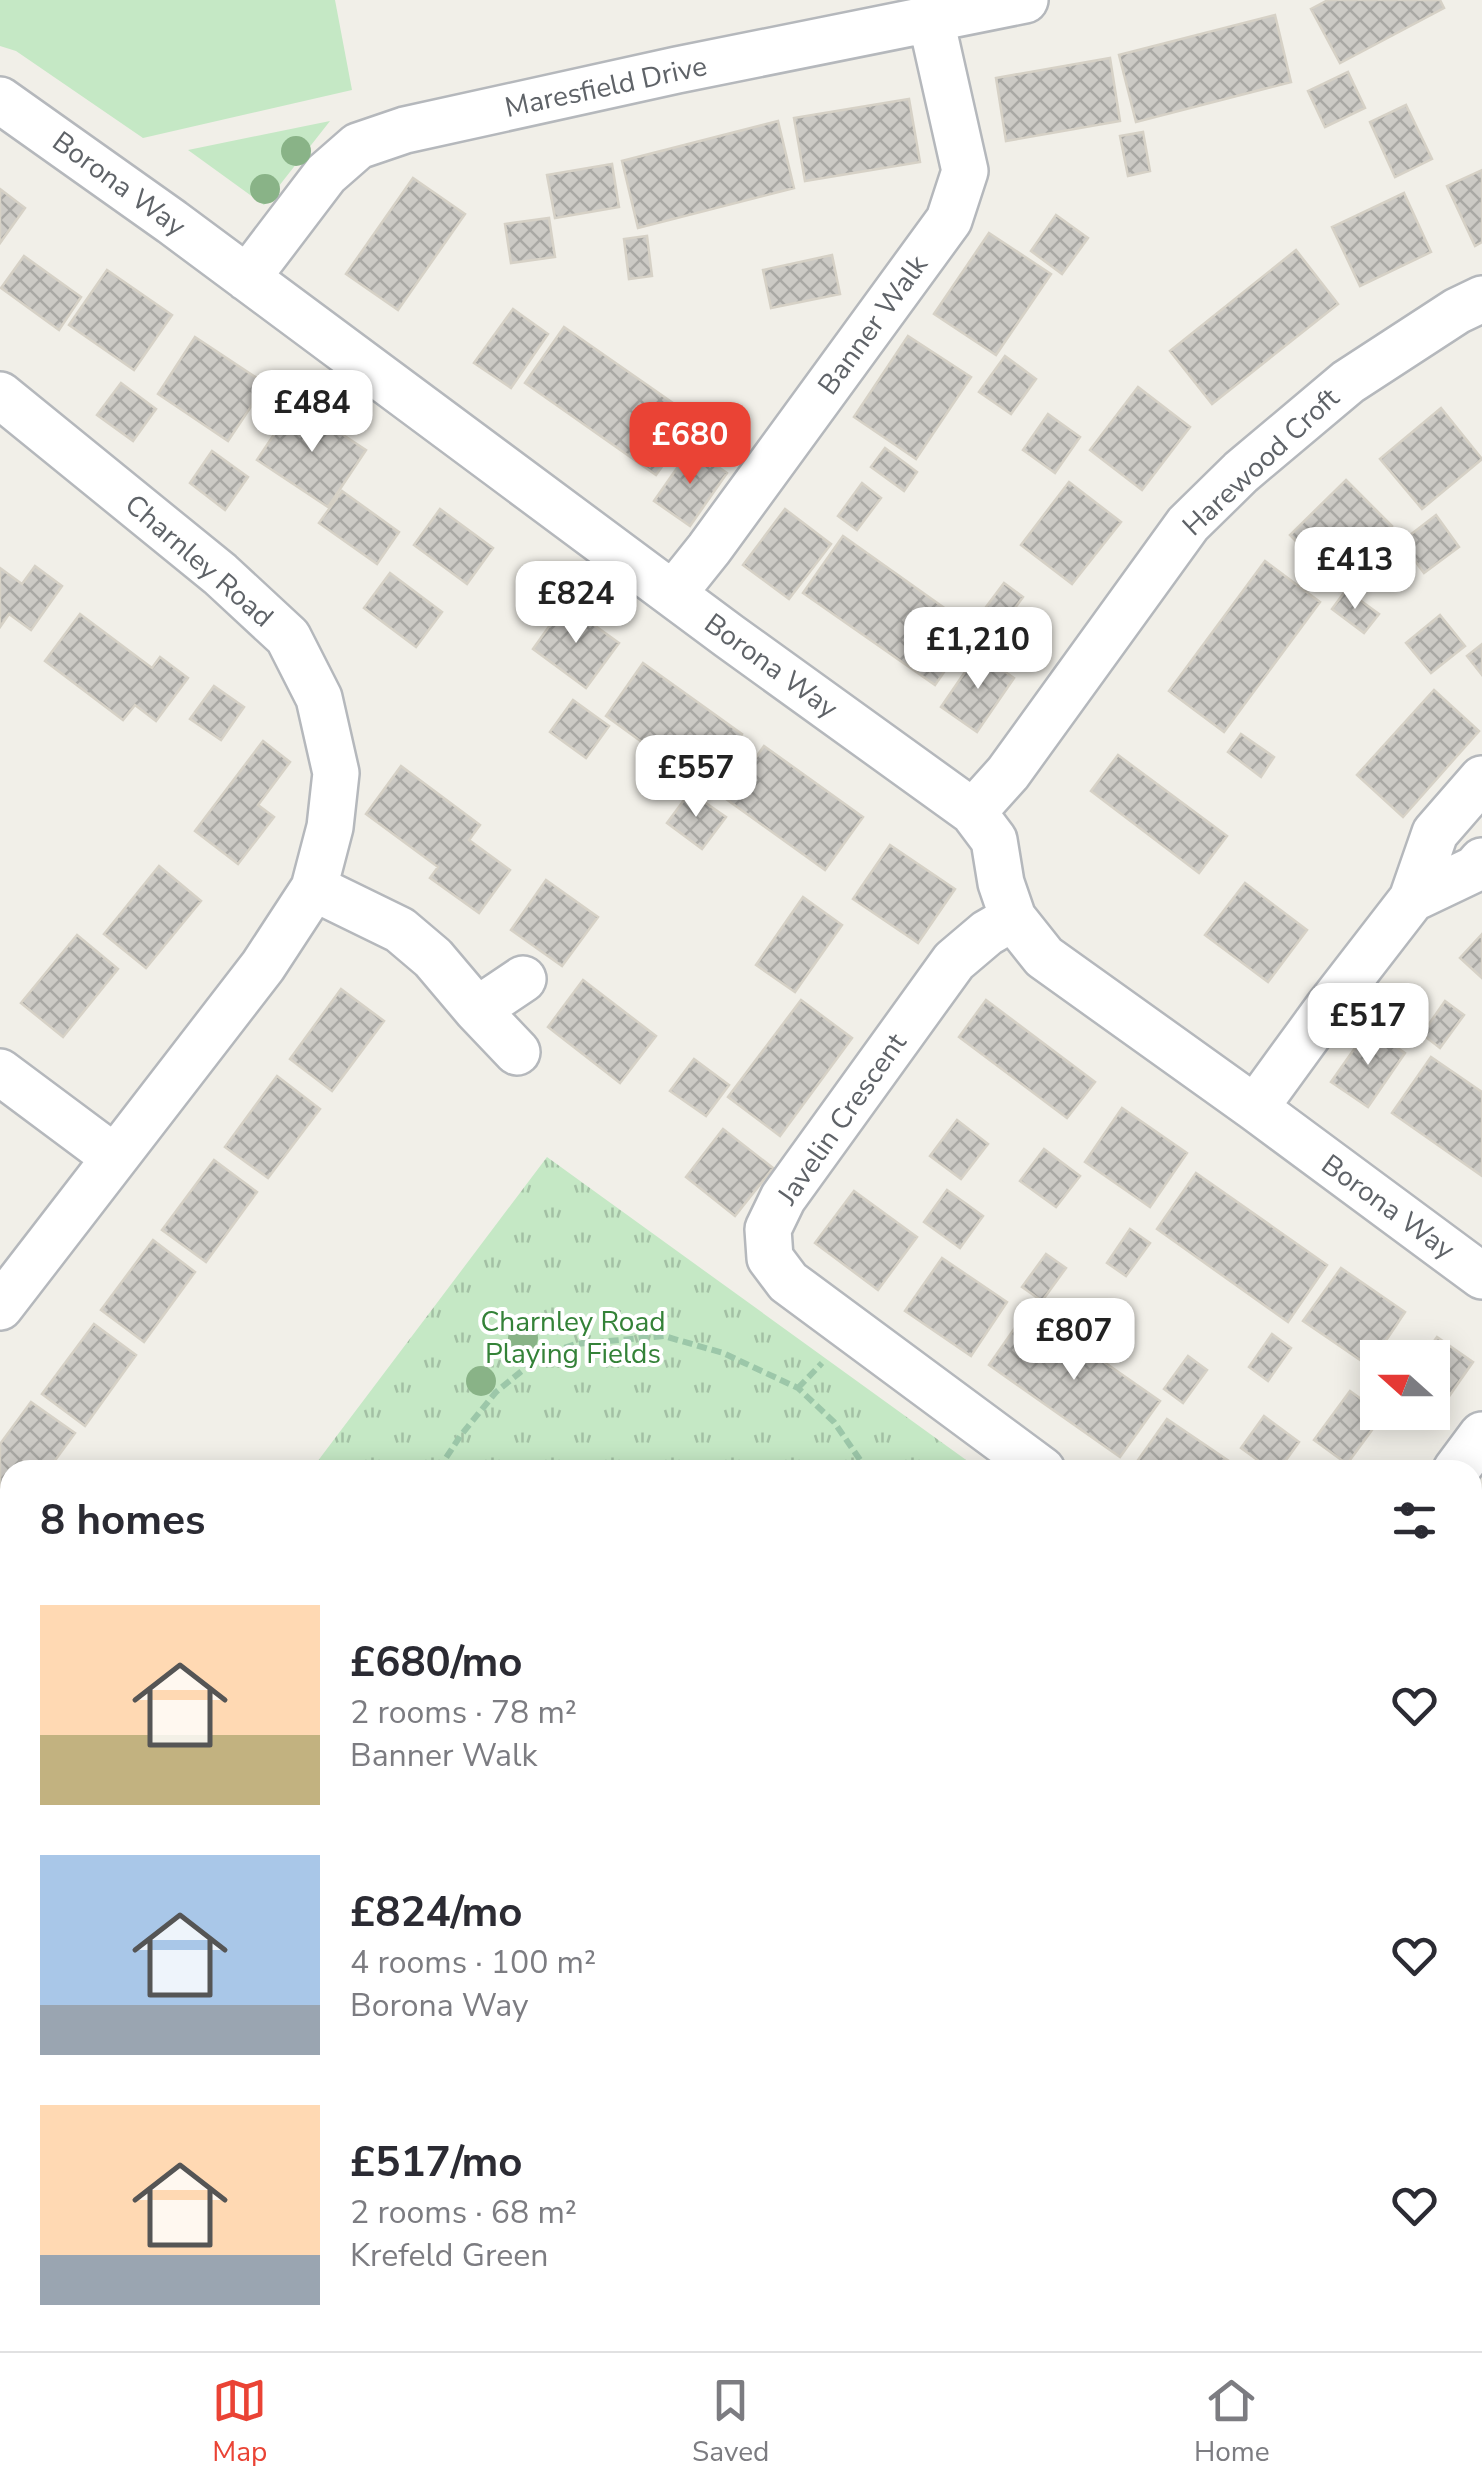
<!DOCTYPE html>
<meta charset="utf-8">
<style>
:root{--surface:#fff;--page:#f7f7f7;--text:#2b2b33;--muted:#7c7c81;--line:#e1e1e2;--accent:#ea4335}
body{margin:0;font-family:"Nunito Sans",sans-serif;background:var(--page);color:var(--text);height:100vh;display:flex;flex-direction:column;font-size:38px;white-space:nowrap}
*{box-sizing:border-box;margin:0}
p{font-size:32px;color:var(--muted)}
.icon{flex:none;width:55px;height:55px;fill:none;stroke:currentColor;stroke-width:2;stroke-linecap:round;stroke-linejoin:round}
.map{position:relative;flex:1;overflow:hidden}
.panel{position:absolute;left:0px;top:1460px;width:1482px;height:892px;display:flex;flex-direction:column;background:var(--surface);border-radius:30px 30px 0 0;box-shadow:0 5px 25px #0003}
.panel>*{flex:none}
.needle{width:65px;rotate:291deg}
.fabs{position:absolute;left:1360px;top:1340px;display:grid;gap:20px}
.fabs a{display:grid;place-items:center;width:90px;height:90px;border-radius:0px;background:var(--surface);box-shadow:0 5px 25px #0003;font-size:50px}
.price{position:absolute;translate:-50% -85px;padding:0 22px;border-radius:20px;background:#fff;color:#222;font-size:32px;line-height:65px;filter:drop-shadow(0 2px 5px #0008)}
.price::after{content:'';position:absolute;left:50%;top:60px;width:30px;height:22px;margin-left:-15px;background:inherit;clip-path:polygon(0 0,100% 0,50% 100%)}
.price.active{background:var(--accent);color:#fff}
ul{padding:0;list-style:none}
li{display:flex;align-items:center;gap:30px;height:250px;padding:0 40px}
li span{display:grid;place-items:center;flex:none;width:280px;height:200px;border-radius:0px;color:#555}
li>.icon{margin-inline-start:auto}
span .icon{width:120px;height:120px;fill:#fffc;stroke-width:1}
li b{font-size:42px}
h2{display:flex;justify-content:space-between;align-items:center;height:120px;padding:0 40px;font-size:42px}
.dock{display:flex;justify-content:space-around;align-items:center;height:140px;border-top:2px solid var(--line);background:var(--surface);font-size:28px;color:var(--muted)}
.dock a{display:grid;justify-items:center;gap:5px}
.dock .active{color:var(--accent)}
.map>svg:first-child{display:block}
.grass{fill:#c5e8c5}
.park{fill:url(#park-tufts)}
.building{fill:url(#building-cross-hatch);stroke:#d6d1c6;stroke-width:2.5}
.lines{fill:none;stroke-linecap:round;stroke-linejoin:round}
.street-casing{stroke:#b5b8bc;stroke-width:50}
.path{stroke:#9cc7a9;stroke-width:6;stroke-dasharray:10 5;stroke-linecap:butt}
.street{stroke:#fff;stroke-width:45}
.tree{fill:#89b387}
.labels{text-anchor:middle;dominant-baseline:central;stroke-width:8;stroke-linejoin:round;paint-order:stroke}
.street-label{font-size:28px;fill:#5f6368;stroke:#fff}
.park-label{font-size:28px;fill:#348238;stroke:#fff}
</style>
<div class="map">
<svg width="1482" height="2351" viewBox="0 0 1482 2351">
<defs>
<pattern id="park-tufts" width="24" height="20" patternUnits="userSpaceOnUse" patternTransform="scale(2.5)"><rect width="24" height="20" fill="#c5e8c5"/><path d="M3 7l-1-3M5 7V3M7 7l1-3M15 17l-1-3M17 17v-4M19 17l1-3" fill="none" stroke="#a3c0a4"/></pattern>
<pattern id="building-cross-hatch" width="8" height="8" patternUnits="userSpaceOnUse" patternTransform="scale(2.5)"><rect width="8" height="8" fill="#cccac5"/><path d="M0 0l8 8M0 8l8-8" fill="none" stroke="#a9a8a4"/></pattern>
</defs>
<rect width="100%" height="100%" fill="#f1efe8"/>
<path class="grass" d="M0 0H335L352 90 143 138 16 51 0 46Z
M330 121 264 205 188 150Z"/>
<path class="park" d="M547 1157 980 1470H311Z
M1473 1849 1482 1858V2351H0V1882L10 1869V2342H1472Z"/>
<path class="building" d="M1328 0H1440L1444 8 1340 63 1311 9Z
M1275 15 1291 82 1136 122 1119 55Z
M1110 58 1120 121 1006 141 996 78Z
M1348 72 1365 108 1325 127 1308 91Z
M909 99 920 162 805 181 794 118Z
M1406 105 1432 159 1395 177 1370 122Z
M778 121 794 188 638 228 622 161Z
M1143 132 1150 171 1128 176 1120 136Z
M612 164 619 207 555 218 547 175Z
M1482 170V242L1475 246 1447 186Z
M413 178 465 214 398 310 346 274Z
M0 189 25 208 0 243Z
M1404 193 1431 252 1360 286 1332 227Z
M1056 215 1088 238 1062 274 1031 251Z
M549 218 555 257 511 263 505 224Z
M989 233 1051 274 996 355 934 314Z
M647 236 652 276 629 279 624 239Z
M1296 250 1338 304 1212 404 1170 351Z
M832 255 840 294 771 308 763 270Z
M24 256 81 297 59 330 1 288Z
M107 270 172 315 134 370 69 325Z
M513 309 548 334 511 388 474 363Z
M564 327 696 419 656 475 525 383Z
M908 336 971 377 916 459 854 417Z
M195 337 266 384 228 441 158 394Z
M1005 356 1036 379 1011 414 979 392Z
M121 383 156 409 133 441 97 415Z
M1138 387 1190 427 1142 490 1090 450Z
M295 403 366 450 328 507 257 460Z
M1441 408 1482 459 1422 509 1380 459Z
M1048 414 1080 437 1055 473 1023 450Z
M691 448 727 473 690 526 654 501Z
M885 448 917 472 904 491 871 467Z
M212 451 248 477 225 510 190 483Z
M1346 480 1392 526 1335 582 1290 535Z
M1069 482 1121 522 1072 584 1021 545Z
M862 483 881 498 857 530 838 516Z
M342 491 399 532 377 564 319 523Z
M440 509 493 548 467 584 414 545Z
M785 509 831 544 789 599 743 565Z
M1436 515 1459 547 1424 573 1401 542Z
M843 536 974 629 935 685 803 593Z
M1265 561 1320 602 1224 732 1169 691Z
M35 566 62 586 31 630 9 614 0 627V568L22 584Z
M390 573 442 612 416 647 364 608Z
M1004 583 1023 597 999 630 980 615Z
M1346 590 1379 614 1364 633 1332 609Z
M565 604 619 643 586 688 533 649Z
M80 614 152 668 160 657 188 678 156 721 135 705 123 720 45 661Z
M1440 615 1465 646 1431 673 1406 643Z
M1482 644V675L1467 656Z
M978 653 1014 678 977 732 941 707Z
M643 663 742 734 704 787 606 716Z
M214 686 244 707 221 740 190 719Z
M1434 690 1479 731 1403 817 1357 775Z
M573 700 609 726 586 758 550 732Z
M1241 734 1274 757 1261 777 1228 752Z
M263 741 290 762 258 805 274 817 238 864 195 831Z
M764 746 863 817 825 870 726 799Z
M1118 755 1227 836 1199 873 1091 791Z
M401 766 480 825 469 840 510 870 479 913 430 878 438 867 366 814Z
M690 792 726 817 702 849 667 823Z
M890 845 955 889 918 943 853 899Z
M159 866 201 901 146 968 104 934Z
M546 880 598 917 562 966 511 930Z
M1245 883 1307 930 1268 982 1205 935Z
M803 897 842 925 795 992 756 965Z
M1482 934V978L1460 958Z
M77 935 118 969 63 1037 21 1003Z
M583 980 656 1036 620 1083 548 1027Z
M341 989 384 1021 332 1091 290 1059Z
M801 1000 852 1038 780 1136 728 1097Z
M986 1000 1095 1082 1067 1118 959 1037Z
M1445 1001 1464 1015 1440 1048 1422 1034Z
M1369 1028 1405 1053 1368 1107 1331 1082Z
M1431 1057 1482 1092V1176L1392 1113Z
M694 1059 729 1085 706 1116 670 1091Z
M277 1076 320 1109 268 1178 225 1147Z
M1122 1108 1187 1153 1150 1207 1085 1162Z
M957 1120 988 1144 961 1179 930 1156Z
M723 1129 773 1168 735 1216 686 1177Z
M1044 1149 1080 1176 1056 1207 1020 1181Z
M214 1160 257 1192 206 1262 162 1230Z
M1196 1173 1327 1265 1288 1322 1157 1229Z
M947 1190 983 1216 960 1248 924 1222Z
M854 1191 917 1237 878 1290 815 1243Z
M1130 1229 1150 1243 1126 1276 1107 1263Z
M153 1240 195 1272 144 1342 101 1310Z
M1046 1254 1066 1268 1042 1301 1022 1287Z
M942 1258 1007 1302 971 1356 905 1311Z
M1341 1268 1405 1312 1369 1366 1303 1321Z
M1028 1309 1160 1401 1120 1457 989 1365Z
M94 1324 136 1355 85 1426 42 1394Z
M1272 1334 1291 1348 1268 1381 1249 1367Z
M1437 1337 1473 1362 1436 1415 1432 1412V1358H1422Z
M1188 1356 1207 1370 1183 1403 1164 1389Z
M1350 1391 1383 1415 1347 1464 1314 1440Z
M31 1402 75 1433 48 1470H10V1494L0 1487V1444Z
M1264 1416 1299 1442 1279 1470H1271L1241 1448Z
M1167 1419 1232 1463 1227 1470H1131Z
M0 1509 10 1516V1527L0 1541Z
M1482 1632V1724L1472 1715V1642Z"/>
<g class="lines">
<g class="street-casing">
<path id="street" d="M0 100 172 222 729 636 973 812 994 840 1001 883 1013 918 1044 957 1255 1108 1482 1276
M247 278 326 174 358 146 405 130 677 70 1025 0
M0 395 220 574 288 637 319 698 336 773 330 827 314 888 263 966 0 1307
M673 594 709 549 949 220 965 171 931 20
M973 812 1008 773 1188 524 1241 472 1348 382 1457 311 1482 299
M314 888 400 930 433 958 477 1010 523 979
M1412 899 1475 869 1482 861
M1013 918 987 933 954 961 783 1198 768 1229 770 1258 788 1282 1042 1470
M477 1010 517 1052
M0 1072 114 1157
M1255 1108 1327 1009 1412 899 1435 833 1482 779
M1456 1470 1482 1435
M1472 1793 1482 1801"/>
</g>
<path class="path" d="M798 1388 822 1363
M438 1470 461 1435 496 1392 540 1356 576 1344 664 1336 723 1353 798 1388 834 1422 867 1470
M1472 1915 1482 1922
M0 1928 10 1916
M1128 2342 1131 2351
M1217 2351 1226 2342"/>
<use href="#street" class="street"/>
</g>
<g class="tree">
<circle cx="296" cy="151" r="15"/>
<circle cx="265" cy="189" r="15"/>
<circle cx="523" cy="1338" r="15"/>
<circle cx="481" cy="1381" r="15"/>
</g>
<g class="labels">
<g class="street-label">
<text transform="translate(606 87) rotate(-12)">Maresfield Drive</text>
<text transform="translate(119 184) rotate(36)">Borona Way</text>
<text transform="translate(873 325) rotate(-54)">Banner Walk</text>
<text transform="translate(1261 462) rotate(-43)">Harewood Croft</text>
<text transform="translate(199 561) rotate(41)">Charnley Road</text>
<text transform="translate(771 666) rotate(36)">Borona Way</text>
<text transform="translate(842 1119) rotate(-55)">Javelin Crescent</text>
<text transform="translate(1388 1207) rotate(36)">Borona Way</text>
</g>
<g class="park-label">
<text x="573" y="1322">Charnley Road<tspan x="573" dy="32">Playing Fields</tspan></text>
</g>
</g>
</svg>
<div class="fabs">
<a><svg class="needle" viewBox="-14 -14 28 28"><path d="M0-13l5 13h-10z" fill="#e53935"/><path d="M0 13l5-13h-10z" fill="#7c7c81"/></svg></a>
</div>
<b class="price" style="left:312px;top:455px">£484</b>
<b class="price active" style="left:690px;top:487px">£680</b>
<b class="price" style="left:1355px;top:612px">£413</b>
<b class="price" style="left:576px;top:646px">£824</b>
<b class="price" style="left:978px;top:692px">£1,210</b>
<b class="price" style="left:696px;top:820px">£557</b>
<b class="price" style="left:1368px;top:1068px">£517</b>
<b class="price" style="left:1074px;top:1383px">£807</b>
<section class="panel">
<h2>8 homes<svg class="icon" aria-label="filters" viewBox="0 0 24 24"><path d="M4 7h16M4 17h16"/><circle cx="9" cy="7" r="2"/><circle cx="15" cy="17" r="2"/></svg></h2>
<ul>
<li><span style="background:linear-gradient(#ffd9b3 65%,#c2b280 0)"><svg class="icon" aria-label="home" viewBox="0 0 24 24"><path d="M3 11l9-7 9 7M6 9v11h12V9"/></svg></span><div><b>£680/mo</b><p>2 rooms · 78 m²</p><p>Banner Walk</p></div><svg class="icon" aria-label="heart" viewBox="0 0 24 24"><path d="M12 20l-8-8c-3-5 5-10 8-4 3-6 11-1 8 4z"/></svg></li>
<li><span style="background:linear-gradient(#a9c7e8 75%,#9aa5b1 0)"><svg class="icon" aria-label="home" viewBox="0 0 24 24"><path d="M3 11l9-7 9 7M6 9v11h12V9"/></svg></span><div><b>£824/mo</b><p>4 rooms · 100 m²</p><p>Borona Way</p></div><svg class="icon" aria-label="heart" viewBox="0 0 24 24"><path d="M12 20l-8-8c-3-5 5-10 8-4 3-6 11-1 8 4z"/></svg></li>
<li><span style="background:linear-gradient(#ffd9b3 75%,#9aa5b1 0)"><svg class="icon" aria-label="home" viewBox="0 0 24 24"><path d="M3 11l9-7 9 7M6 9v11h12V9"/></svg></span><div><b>£517/mo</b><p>2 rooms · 68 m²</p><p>Krefeld Green</p></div><svg class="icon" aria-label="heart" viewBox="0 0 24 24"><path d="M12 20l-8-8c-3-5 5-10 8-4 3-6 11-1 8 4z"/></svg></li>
</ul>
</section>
</div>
<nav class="dock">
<a class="active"><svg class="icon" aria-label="map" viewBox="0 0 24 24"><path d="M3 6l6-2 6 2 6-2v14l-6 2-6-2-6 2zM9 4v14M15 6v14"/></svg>Map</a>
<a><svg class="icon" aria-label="saved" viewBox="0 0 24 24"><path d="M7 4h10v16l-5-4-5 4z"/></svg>Saved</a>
<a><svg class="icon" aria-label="home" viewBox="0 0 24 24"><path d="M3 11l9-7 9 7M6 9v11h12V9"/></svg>Home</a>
</nav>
